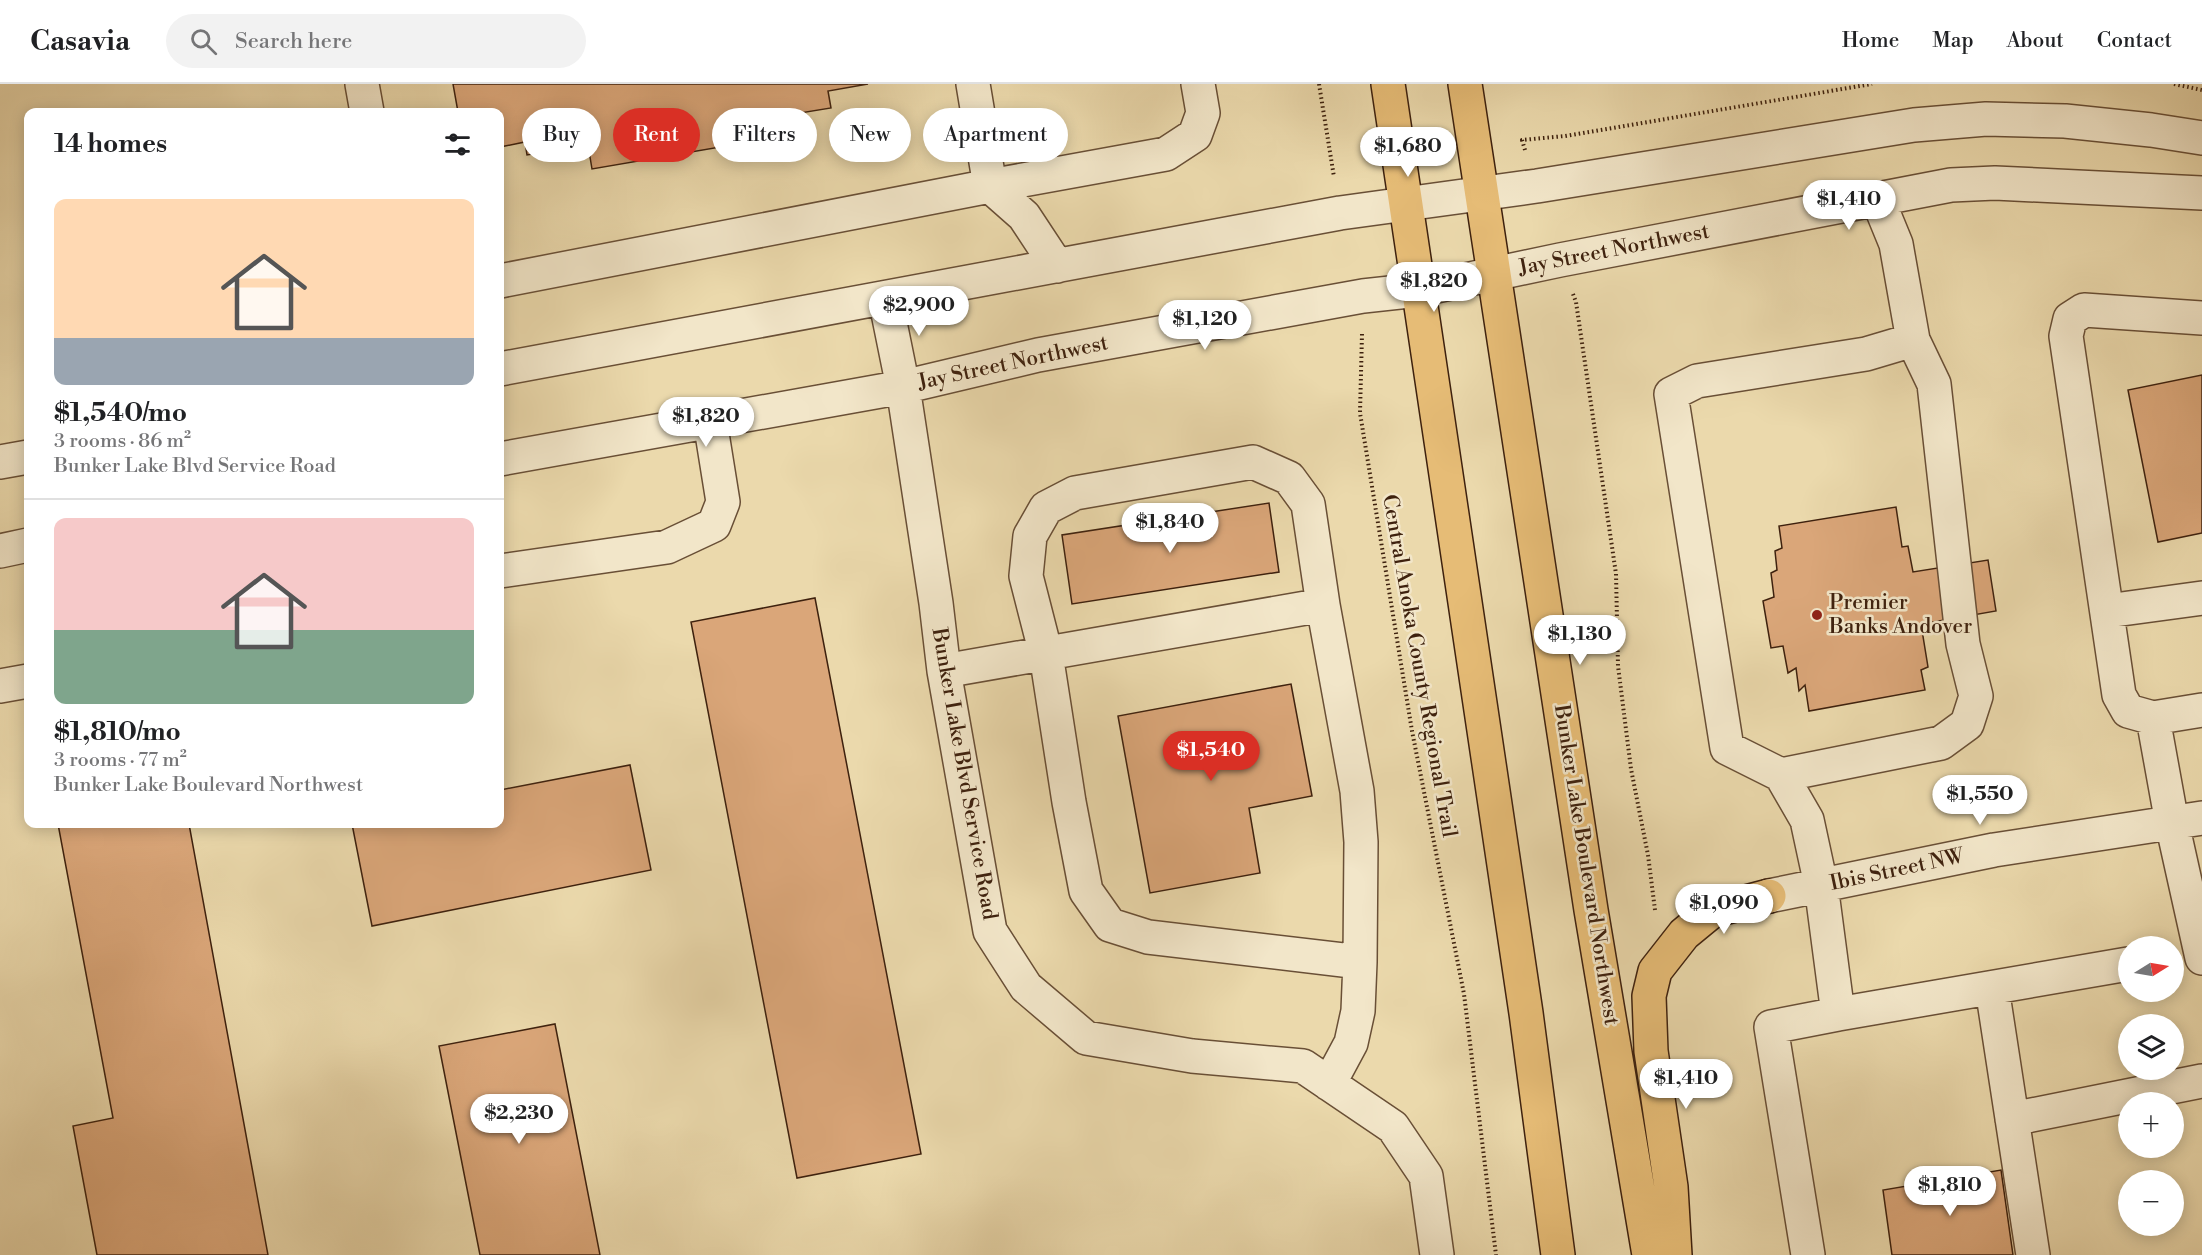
<!DOCTYPE html>
<meta charset="utf-8">
<style>
:root{--surface:#fff;--page:#f2f2f2;--text:#202124;--muted:#757577;--line:#e0e0e0;--accent:#d93025}
body{margin:0;font-family:"Libre Bodoni",serif;background:var(--page);color:var(--text);height:100vh;display:flex;flex-direction:column;font-size:22px;white-space:nowrap}
*{box-sizing:border-box;margin:0}
p{font-size:20px;color:var(--muted)}
.icon{flex:none;width:33px;height:33px;fill:none;stroke:currentColor;stroke-width:2;stroke-linecap:round;stroke-linejoin:round}
.map{position:relative;flex:1;overflow:hidden}
.details{position:absolute;left:24px;top:24px;width:480px;height:720px;display:flex;flex-direction:column;background:var(--surface);border-radius:12px;box-shadow:0 3px 15px #0003}
.details>*{flex:none}
.top-card{position:absolute;left:522px;top:24px;width:570px;height:54px;display:flex;gap:12px}
.needle{width:39px;rotate:79deg}
.controls{position:absolute;left:2118px;top:852px;display:grid;gap:12px}
.controls a{display:grid;place-items:center;width:66px;height:66px;border-radius:50%;background:var(--surface);box-shadow:0 3px 15px #0003;font-size:30px}
.price{position:absolute;translate:-50% -51px;padding:0 14px;border-radius:21px;background:#fff;color:#222;font-size:20px;line-height:39px;filter:drop-shadow(0 2px 3px #0008)}
.price::after{content:'';position:absolute;left:50%;top:36px;width:18px;height:14px;margin-left:-9px;background:inherit;clip-path:polygon(0 0,100% 0,50% 100%)}
.price.active{background:var(--accent);color:#fff}
ul{padding:0;list-style:none}
li{display:grid;align-content:center;gap:12px;height:318px;padding:0 30px}
li+li{border-top:2px solid var(--line)}
li span{display:grid;place-items:center;height:186px;border-radius:12px;color:#555}
li>.icon{margin-inline-start:auto}
span .icon{width:108px;height:108px;fill:#fffc;stroke-width:1}
li b{font-size:26px}
h2{display:flex;justify-content:space-between;align-items:center;height:72px;padding:0 30px;font-size:26px}
.tag{padding:0 21px;border-radius:27px;background:var(--surface);box-shadow:0 3px 15px #0003;font-size:21px;line-height:54px}
.tag.active{background:var(--accent);color:#fff}
header{display:flex;align-items:center;gap:36px;box-sizing:border-box;height:84px;padding:0 30px;background:var(--surface);border-bottom:2px solid var(--line)}
header strong{font-size:28px}
nav{display:flex;gap:33px;margin-inline-start:auto;font-size:21px}
.search{width:420px;height:54px;background:var(--page);display:flex;align-items:center;gap:15px;box-sizing:border-box;padding:0 21px;border-radius:33px;color:var(--muted);font-size:22px}
.map>svg:first-child{display:block}
.building{fill:#daa679;stroke:#3e210e;stroke-width:1.5}
.lines{fill:none;stroke-linecap:round;stroke-linejoin:round}
.minor-casing{stroke:#694f36;stroke-width:36}
.major-casing{stroke:#3e210e;stroke-width:36}
.path{stroke:#3e210e;stroke-width:4;stroke-dasharray:1.5 3;stroke-linecap:butt}
.minor{stroke:#f2e6c9;stroke-width:33}
.major{stroke:#e6bc76;stroke-width:33}
.poi-dot{fill:#8f2418;stroke:#f2e6c9;stroke-width:2}
.labels{text-anchor:middle;dominant-baseline:central;stroke-width:5;stroke-linejoin:round;paint-order:stroke}
.street-label{font-size:21px;fill:#3e210e;stroke:#f2e6c9}
.poi-label{font-size:21px;fill:#3e210e;stroke:#f2e6c9;text-anchor:start}
</style>
<header>
<strong>Casavia</strong>
<div class="search"><svg class="icon" aria-label="search" viewBox="0 0 24 24"><circle cx="10" cy="10" r="6"/><path d="M15 15l6 6"/></svg>Search here</div>
<nav><a>Home</a><a>Map</a><a>About</a><a>Contact</a></nav>
</header>
<div class="map">
<svg width="2202" height="1171" viewBox="0 0 2202 1171">
<rect width="100%" height="100%" fill="#ebd9ac"/>
<filter id="stains"><feTurbulence type="fractalNoise" baseFrequency=".00333" numOctaves="4"/><feColorMatrix values="0 0 0 0 .2 0 0 0 0 .09 0 0 0 0 .02 0 0 0 .5 -.17"/></filter>
<radialGradient id="worn" r=".72"><stop offset=".6" stop-color="#630" stop-opacity="0"/><stop offset="1" stop-color="#630" stop-opacity=".3"/></radialGradient>
<path class="building" d="M453 0H868L828 7 831 24 769 34 773 54 592 85 588 61 527 71 525 58 500 63V28H458Z
M2202 291V449L2158 458 2128 306Z
M1269 419 1279 488 1072 520 1062 451Z
M1896 423 1902 463 1908 462 1913 488 1988 476 1996 527 1921 540 1928 583 1921 586 1925 606 1809 627 1805 601 1799 607 1796 584 1788 589 1783 562 1771 564 1763 517 1774 513 1771 489 1777 486 1775 467 1782 464 1779 442Z
M815 514 921 1070 797 1094 691 538Z
M1291 600 1312 712 1249 724 1260 789 1150 809 1118 632Z
M630 681 651 786 372 842 352 740H500V706Z
M58 740H189L268 1171H97L73 1042 113 1034Z
M555 940 600 1171H480L439 962Z
M2001 1086 2013 1171H1892L1883 1106Z"/>
<g class="lines">
<g class="minor-casing">
<path id="minor" d="M362 0 367 28
M973 0 990 102 1024 132 1057 182
M500 197 990 102 1166 70 1195 51 1203 29 1198 0
M885 214 903 303 936 519 944 587 990 847 1026 903 1086 954 1192 972 1303 982 1393 1043 1426 1092 1437 1171
M500 285 1340 129 1537 102 1914 41 1986 35 2065 37 2151 46 2202 54
M500 375 903 303 1038 271 1363 212 1418 206 1560 176 1951 101 1995 99 2202 109
M0 378 28 373
M0 467 28 461
M500 487 667 463 714 441 723 418 710 337
M2107 527 2202 514
M944 587 1323 521 1308 420 1289 394 1253 378 1075 409 1046 424 1030 452 1026 492 1046 570 1069 718 1086 807 1110 841 1148 853 1360 878 1361 758 1357 707 1323 521
M0 602 28 597
M2202 626 2153 634 2172 739 2202 874
M2153 634 2128 627 2119 611 2066 252 2070 235 2084 226 2202 234
M1781 691 1941 659 1967 640 1976 612 1963 560 1934 300 1913 256
M1769 812 1994 766 2202 734
M1992 904 2033 1171
M1838 930 2128 880
M1329 1000 1351 959 1358 927 1360 878
M2012 1035 2202 997
M1808 1171 1771 943 1838 930 1821 801 1807 736 1781 691 1727 664 1671 310 1697 297 1866 270 1913 256 1896 160 1878 116"/>
</g>
<g class="major-casing">
<path id="major" d="M1388 0 1526 929 1558 1171
M1465 0 1591 826 1649 1171
M1675 1171 1671 1103 1651 967 1649 912 1655 887 1684 850 1712 827 1769 812"/>
</g>
<path class="path" d="M1319 0 1334 93
M2174 0 2202 6
M1525 66 1522 56 1565 52 1872 0
M1573 210 1576 218 1616 490 1618 582 1631 685 1648 771 1655 826
M1362 250 1360 329 1412 647 1464 910 1496 1171"/>
<use href="#minor" class="minor"/>
<use href="#major" class="major"/>
</g>
<circle class="poi-dot" cx="1817" cy="531" r="6"/>
<g class="labels">
<g class="street-label">
<text transform="translate(1614 166) rotate(-11)">Jay Street Northwest</text>
<text transform="translate(1013 279) rotate(-12)">Jay Street Northwest</text>
<text transform="translate(1419 582) rotate(80)">Central Anoka County Regional Trail</text>
<text transform="translate(964 690) rotate(80)">Bunker Lake Blvd Service Road</text>
<text transform="translate(1586 781) rotate(81)">Bunker Lake Boulevard Northwest</text>
<text transform="translate(1897 786) rotate(-12)">Ibis Street NW</text>
</g>
<g class="poi-label">
<text x="1829" y="519">Premier<tspan x="1829" dy="24">Banks Andover</tspan></text>
</g>
</g>
<rect width="100%" height="100%" filter="url(#stains)"/>
<rect width="100%" height="100%" fill="url(#worn)"/>
</svg>
<div class="controls">
<a><svg class="needle" viewBox="-14 -14 28 28"><path d="M0-13l5 13h-10z" fill="#e53935"/><path d="M0 13l5-13h-10z" fill="#757577"/></svg></a>
<a><svg class="icon" aria-label="layers" viewBox="0 0 24 24"><path d="M12 4l9 5-9 5-9-5zM3 14l9 5 9-5"/></svg></a>
<a>+</a>
<a>−</a>
</div>
<b class="price" style="left:1408px;top:94px">$1,680</b>
<b class="price" style="left:1849px;top:147px">$1,410</b>
<b class="price" style="left:1434px;top:229px">$1,820</b>
<b class="price" style="left:919px;top:253px">$2,900</b>
<b class="price" style="left:1205px;top:267px">$1,120</b>
<b class="price" style="left:706px;top:364px">$1,820</b>
<b class="price" style="left:1170px;top:470px">$1,840</b>
<b class="price" style="left:1580px;top:582px">$1,130</b>
<b class="price active" style="left:1211px;top:698px">$1,540</b>
<b class="price" style="left:1980px;top:742px">$1,550</b>
<b class="price" style="left:1724px;top:851px">$1,090</b>
<b class="price" style="left:1686px;top:1026px">$1,410</b>
<b class="price" style="left:519px;top:1061px">$2,230</b>
<b class="price" style="left:1950px;top:1133px">$1,810</b>
<div class="top-card">
<a class="tag">Buy</a>
<a class="tag active">Rent</a>
<a class="tag">Filters</a>
<a class="tag">New</a>
<a class="tag">Apartment</a>
</div>
<section class="details">
<h2>14 homes<svg class="icon" aria-label="filters" viewBox="0 0 24 24"><path d="M4 7h16M4 17h16"/><circle cx="9" cy="7" r="2"/><circle cx="15" cy="17" r="2"/></svg></h2>
<ul>
<li><span style="background:linear-gradient(#ffd9b3 75%,#9aa5b1 0)"><svg class="icon" aria-label="home" viewBox="0 0 24 24"><path d="M3 11l9-7 9 7M6 9v11h12V9"/></svg></span><div><b>$1,540/mo</b><p>3 rooms · 86 m²</p><p>Bunker Lake Blvd Service Road</p></div></li>
<li><span style="background:linear-gradient(#f6c9c9 60%,#7fa58c 0)"><svg class="icon" aria-label="home" viewBox="0 0 24 24"><path d="M3 11l9-7 9 7M6 9v11h12V9"/></svg></span><div><b>$1,810/mo</b><p>3 rooms · 77 m²</p><p>Bunker Lake Boulevard Northwest</p></div></li>
</ul>
</section>
</div>
